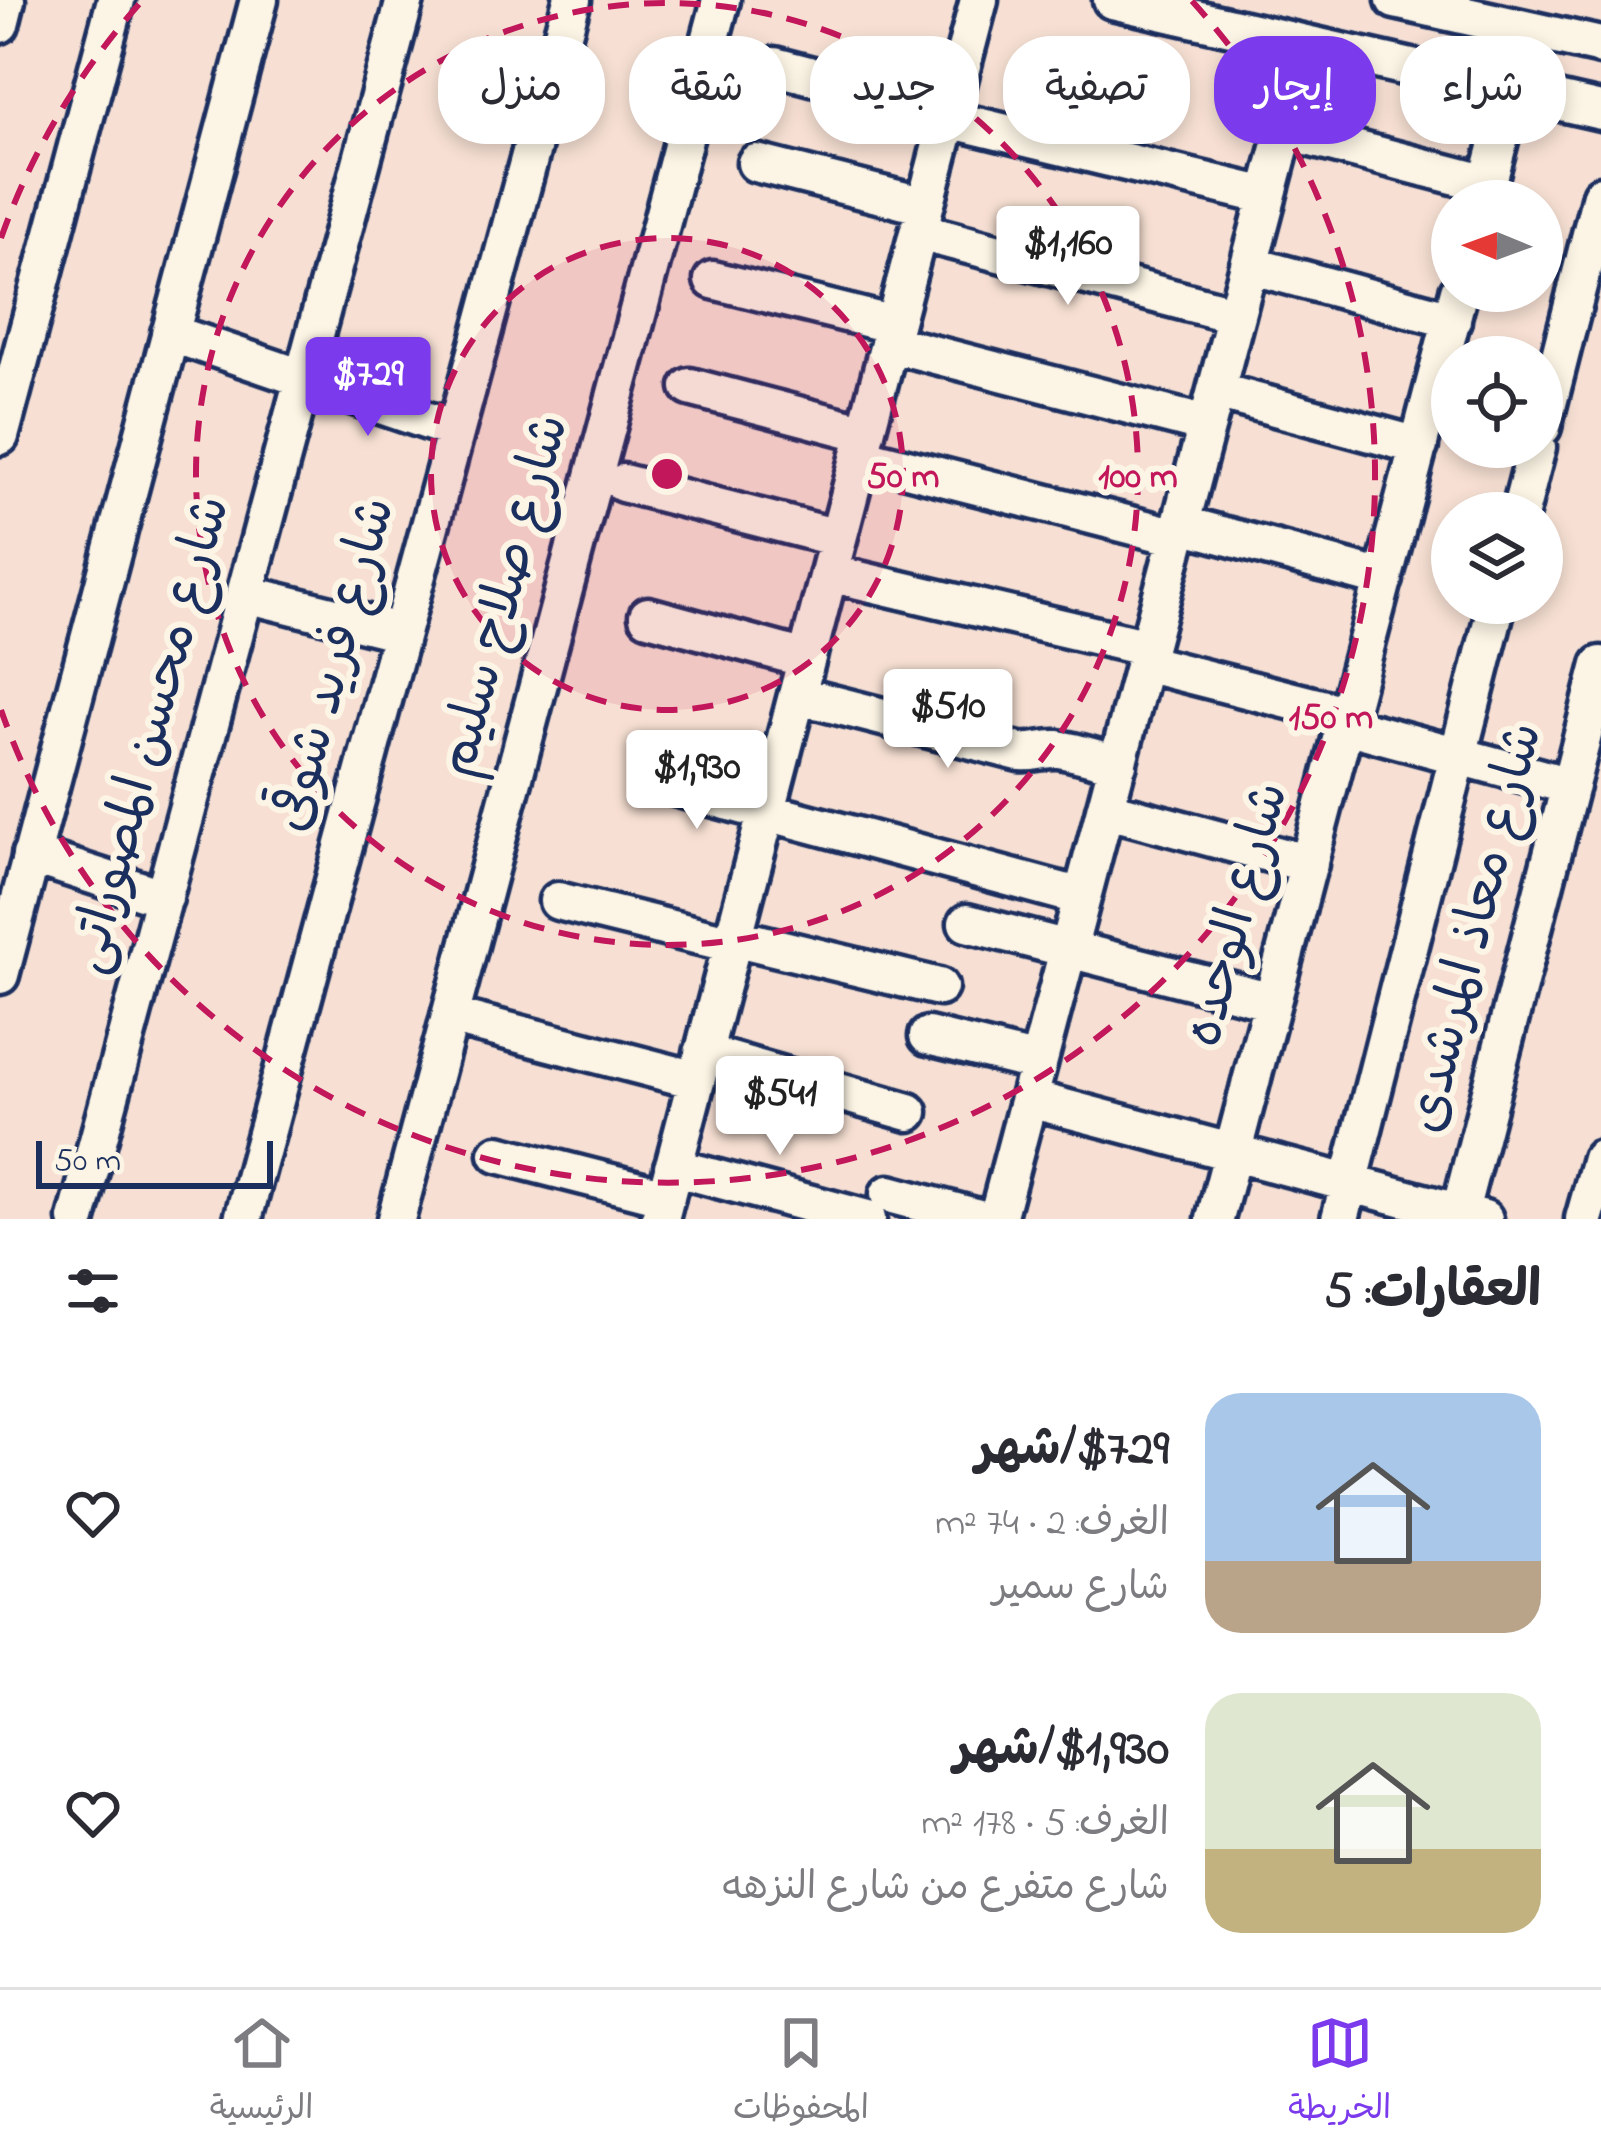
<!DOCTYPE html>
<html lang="ar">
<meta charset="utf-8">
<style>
:root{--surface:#fff;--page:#f2f2f3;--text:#2b2b33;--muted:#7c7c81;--line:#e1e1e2;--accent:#7c3aed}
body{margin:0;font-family:"Indie Flower","Playpen Sans Arabic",sans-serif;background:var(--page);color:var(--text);direction:rtl;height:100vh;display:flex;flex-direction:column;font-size:45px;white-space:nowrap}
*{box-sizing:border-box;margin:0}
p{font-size:39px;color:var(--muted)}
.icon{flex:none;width:66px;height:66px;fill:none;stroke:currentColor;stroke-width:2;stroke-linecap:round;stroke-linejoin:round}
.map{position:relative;height:1219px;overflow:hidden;direction:ltr}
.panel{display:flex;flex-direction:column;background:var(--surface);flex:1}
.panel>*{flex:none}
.banner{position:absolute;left:36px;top:36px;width:1530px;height:108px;direction:rtl;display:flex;gap:24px}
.needle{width:78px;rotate:271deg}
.fabs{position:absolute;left:1431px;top:180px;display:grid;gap:24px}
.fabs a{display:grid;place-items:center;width:132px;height:132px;border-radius:50%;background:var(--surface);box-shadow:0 6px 18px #0003;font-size:60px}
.scale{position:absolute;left:36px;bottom:30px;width:237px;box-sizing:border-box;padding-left:12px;border:6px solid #1b2f5e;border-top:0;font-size:33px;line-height:42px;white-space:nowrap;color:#1b2f5e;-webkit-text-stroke:9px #fcf5e5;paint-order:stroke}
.price{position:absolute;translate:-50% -102px;padding:0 27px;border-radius:12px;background:#fff;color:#222;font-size:39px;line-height:78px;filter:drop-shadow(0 3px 6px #0008)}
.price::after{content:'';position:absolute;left:50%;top:72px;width:36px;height:27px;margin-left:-18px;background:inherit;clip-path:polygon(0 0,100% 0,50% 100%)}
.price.current{background:var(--accent);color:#fff}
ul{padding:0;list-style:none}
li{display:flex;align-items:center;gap:36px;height:300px;padding:0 60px}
li span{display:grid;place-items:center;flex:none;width:336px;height:240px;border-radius:36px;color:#555}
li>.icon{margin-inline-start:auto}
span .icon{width:144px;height:144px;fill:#fffc;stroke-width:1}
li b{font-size:51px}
h2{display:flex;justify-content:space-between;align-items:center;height:144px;padding:0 60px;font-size:51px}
.chip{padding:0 42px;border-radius:48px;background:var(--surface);box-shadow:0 6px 18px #0003;font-size:42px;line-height:108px}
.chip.current{background:var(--accent);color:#fff}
.dock{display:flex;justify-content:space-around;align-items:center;height:168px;border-top:3px solid var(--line);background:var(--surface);font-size:33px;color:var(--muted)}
.dock a{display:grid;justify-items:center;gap:6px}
.dock .current{color:var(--accent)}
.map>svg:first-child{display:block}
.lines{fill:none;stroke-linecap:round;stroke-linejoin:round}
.minor-casing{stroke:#1b2f5e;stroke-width:45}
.minor{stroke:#fcf5e5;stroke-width:36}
.ring{fill:none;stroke:#c2185b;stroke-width:6;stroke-dasharray:21 15}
.labels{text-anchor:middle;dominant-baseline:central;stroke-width:12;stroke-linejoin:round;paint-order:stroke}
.street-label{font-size:54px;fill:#1b2f5e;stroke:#fcf5e5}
.centre{fill:#c2185b;stroke:#fcf5e5;stroke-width:6}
.ring-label{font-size:36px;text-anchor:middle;font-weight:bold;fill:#c2185b;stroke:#fcf5e5;stroke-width:12;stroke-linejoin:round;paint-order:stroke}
</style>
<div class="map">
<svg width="1601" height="1219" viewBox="0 0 1601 1219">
<rect width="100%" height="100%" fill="#f7e0d3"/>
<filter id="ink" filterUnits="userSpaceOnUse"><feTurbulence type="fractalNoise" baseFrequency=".00833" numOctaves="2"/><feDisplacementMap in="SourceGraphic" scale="24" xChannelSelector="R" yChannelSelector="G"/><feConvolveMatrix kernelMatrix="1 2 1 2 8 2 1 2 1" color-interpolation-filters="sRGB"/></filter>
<g filter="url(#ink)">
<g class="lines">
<g class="minor-casing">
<path id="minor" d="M1112 0 1601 111
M1395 0 1601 46
M0 24 6 0
M774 66 950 112
M948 119 1267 196
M1285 131 1488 184
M756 163 925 206
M1483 201 1512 91
M919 232 1236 315
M1249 265 1452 320
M713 280 894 325
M170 333 454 430
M889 343 1207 425
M690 387 866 433
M1216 391 1419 446
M1542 427 1601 195
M0 436 116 0
M860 456 1177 537
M623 483 838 538
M1520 513 1537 447
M1181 524 1384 579
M829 573 1148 648
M246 594 400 632
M648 616 806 659
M1144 663 1348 715
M797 695 1019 752C1033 754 1044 748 1058 749 1078 752 1098 759 1118 764
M1345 725 1570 786
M649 780 1082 897
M1105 809 1309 864
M31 855 164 898
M558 901 732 944
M967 923 1272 1001
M733 937 939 987
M0 975 259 0
M450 1016 696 1080
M928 1036 1038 1063
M703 1053 909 1112
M1030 1099 1484 1219
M498 1154 666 1197
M673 1167 867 1219
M889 1194 982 1219
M77 1219 405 0
M243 1219 572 0
M396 1219 721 0
M660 1219 979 0
M997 1219 1307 46
M1215 1219 1459 291
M1340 1219 1497 603
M1458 1219 1601 665
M1584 1219 1601 1159"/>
</g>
<use href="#minor" class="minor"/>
</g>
</g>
<circle cx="667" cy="474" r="236" fill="#c2185b" fill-opacity=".12"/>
<g class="ring">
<circle cx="667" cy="474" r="236"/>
<circle cx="667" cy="474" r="471"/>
<path d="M1 238A707 707 0 0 1 142 1M1192 1A707 707 0 1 1 1 710"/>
</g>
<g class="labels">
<g class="street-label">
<text transform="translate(506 596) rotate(-75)">شارع صلاح سليم</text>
<text transform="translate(336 665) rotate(-75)">شارع فريد شوقى</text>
<text transform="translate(152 735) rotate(-75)">شارع محسن المصوراتى</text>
<text transform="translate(1239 915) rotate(-75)">شارع الوحده</text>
<text transform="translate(1477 928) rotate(-76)">شارع معاذ المرشدى</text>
</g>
</g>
<circle cx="667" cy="474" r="18" class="centre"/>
<g class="ring-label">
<text x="903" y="487">50 m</text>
<text x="1138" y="487">100 m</text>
<text x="1331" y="728">150 m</text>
</g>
</svg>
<div class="fabs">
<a><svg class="needle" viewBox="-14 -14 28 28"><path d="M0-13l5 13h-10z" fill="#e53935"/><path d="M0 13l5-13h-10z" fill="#7c7c81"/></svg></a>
<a><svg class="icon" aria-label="locate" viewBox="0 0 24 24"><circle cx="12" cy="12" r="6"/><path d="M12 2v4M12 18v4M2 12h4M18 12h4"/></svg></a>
<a><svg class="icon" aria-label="layers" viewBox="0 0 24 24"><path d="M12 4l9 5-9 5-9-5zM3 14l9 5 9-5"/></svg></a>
</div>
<div class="scale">50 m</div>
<b class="price" style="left:1068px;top:308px">$1,160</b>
<b class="price current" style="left:368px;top:439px">$729</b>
<b class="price" style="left:948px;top:771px">$510</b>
<b class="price" style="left:697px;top:832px">$1,930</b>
<b class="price" style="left:780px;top:1158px">$541</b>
<div class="banner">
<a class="chip">شراء</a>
<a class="chip current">إيجار</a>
<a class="chip">تصفية</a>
<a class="chip">جديد</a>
<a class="chip">شقة</a>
<a class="chip">منزل</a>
</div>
</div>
<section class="panel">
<h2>العقارات: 5<svg class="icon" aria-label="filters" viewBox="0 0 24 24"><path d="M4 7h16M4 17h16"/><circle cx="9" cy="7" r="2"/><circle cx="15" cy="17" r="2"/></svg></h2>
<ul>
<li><span style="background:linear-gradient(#a9c7e8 70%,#b9a48a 0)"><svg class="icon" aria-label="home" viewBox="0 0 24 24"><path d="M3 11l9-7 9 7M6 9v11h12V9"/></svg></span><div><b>$729/شهر</b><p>الغرف: 2 · 74 m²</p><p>شارع سمير</p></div><svg class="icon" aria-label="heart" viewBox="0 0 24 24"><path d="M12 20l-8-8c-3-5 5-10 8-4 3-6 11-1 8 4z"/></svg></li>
<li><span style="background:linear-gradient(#dfe7d0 65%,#c2b280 0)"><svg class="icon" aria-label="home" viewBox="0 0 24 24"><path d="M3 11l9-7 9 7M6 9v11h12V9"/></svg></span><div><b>$1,930/شهر</b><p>الغرف: 5 · 178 m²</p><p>شارع متفرع من شارع النزهه</p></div><svg class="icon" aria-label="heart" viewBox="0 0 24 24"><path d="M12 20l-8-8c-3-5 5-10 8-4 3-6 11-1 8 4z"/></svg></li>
</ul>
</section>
<nav class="dock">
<a class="current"><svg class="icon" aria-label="map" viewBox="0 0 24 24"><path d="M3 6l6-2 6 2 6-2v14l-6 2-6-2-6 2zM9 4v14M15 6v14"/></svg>الخريطة</a>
<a><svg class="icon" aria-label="saved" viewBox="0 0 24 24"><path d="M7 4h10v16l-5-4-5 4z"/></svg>المحفوظات</a>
<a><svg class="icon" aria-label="home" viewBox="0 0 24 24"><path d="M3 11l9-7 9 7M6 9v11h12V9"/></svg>الرئيسية</a>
</nav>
